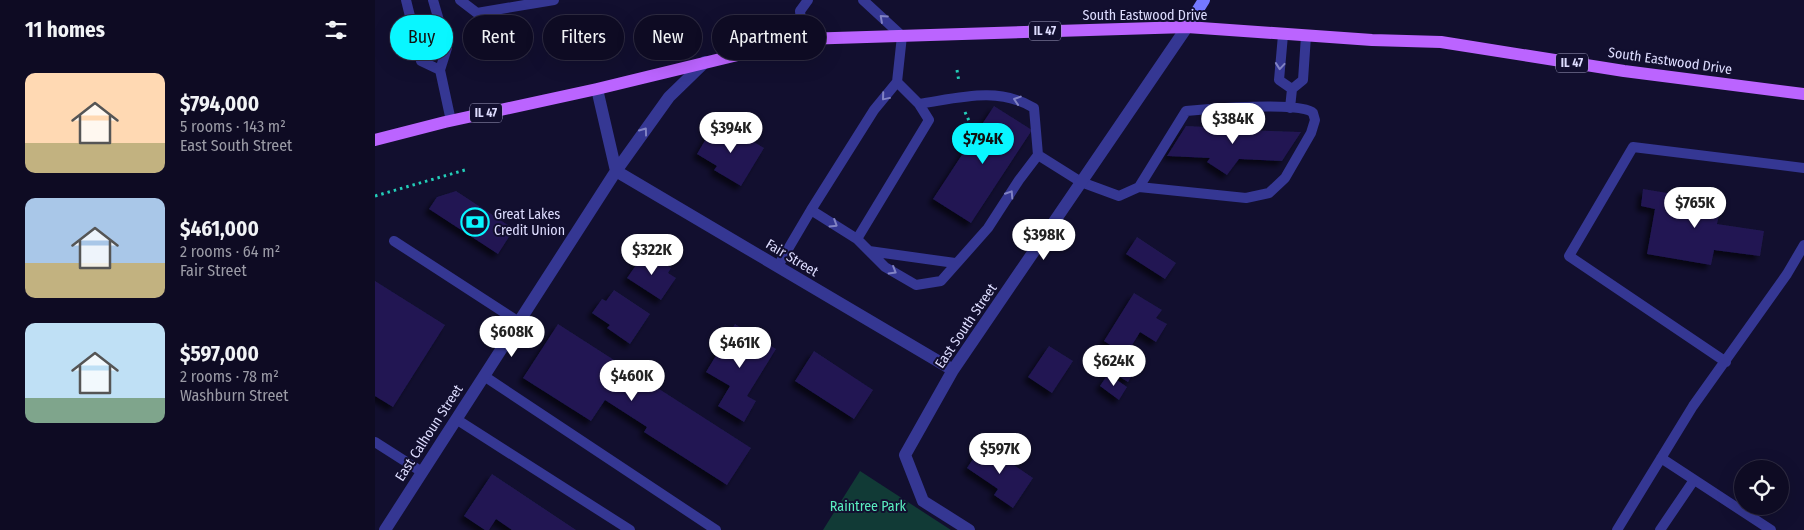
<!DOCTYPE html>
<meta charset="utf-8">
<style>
:root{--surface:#0e0b23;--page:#1c1930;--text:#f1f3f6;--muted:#9b9ba6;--line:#2e2b41;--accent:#09f6ff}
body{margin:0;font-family:"Fira Sans Condensed",sans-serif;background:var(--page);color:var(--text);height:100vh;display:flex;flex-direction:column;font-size:19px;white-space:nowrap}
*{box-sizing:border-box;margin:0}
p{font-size:16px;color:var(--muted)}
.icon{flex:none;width:28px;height:28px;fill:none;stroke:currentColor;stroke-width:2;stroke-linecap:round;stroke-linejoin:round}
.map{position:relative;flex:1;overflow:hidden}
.side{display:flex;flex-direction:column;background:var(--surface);width:375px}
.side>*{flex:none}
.guide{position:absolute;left:15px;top:15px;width:475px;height:45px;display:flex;gap:10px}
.controls{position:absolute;left:1359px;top:460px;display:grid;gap:10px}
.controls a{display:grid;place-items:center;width:55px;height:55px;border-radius:50%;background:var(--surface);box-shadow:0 5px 20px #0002,0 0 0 1px var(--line);font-size:25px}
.price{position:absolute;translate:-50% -42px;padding:0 11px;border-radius:18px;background:#fff;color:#222;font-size:16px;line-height:32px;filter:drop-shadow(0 1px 2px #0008)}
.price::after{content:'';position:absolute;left:50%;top:30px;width:15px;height:11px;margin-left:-8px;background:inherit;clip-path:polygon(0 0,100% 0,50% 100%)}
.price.selected{background:var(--accent);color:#111}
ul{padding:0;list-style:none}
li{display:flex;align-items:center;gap:15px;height:125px;padding:0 25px}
li span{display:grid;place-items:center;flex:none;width:140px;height:100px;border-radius:10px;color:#555}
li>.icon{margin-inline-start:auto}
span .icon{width:60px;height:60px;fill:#fffc;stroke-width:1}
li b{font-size:21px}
h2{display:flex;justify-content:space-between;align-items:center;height:60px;padding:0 25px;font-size:21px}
.tag{padding:0 18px;border-radius:22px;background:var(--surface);box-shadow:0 5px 20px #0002,0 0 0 1px var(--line);font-size:18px;line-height:45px}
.tag.selected{background:var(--accent);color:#111}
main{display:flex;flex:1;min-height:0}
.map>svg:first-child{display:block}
.green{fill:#113a36}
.building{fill:#211952;filter:url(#shadow)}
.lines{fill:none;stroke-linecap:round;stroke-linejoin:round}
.path{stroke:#23cdb8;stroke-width:3;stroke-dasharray:2.5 4;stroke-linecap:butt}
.lane{stroke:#353793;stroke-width:10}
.street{stroke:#353793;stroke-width:12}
.secondary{stroke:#7479ff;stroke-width:12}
.primary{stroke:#bb64ff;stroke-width:12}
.oneway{stroke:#8182c4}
.labels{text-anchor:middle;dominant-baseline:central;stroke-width:4;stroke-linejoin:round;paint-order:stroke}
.shield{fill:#120f2f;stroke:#a19fc1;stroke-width:1}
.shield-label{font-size:12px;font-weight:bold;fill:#deddff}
.street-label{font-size:14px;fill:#deddff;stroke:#120f2f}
.poi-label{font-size:14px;fill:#deddff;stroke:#120f2f;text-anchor:start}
.park-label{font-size:14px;fill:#5aedbf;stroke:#120f2f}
</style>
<main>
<section class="side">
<h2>11 homes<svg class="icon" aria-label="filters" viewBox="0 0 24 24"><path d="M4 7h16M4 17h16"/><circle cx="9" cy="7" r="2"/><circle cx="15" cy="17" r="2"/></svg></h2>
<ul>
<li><span style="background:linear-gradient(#ffd9b3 70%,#c2b280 0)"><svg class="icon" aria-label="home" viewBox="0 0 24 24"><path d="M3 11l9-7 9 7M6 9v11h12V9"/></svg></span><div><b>$794,000</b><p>5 rooms · 143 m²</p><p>East South Street</p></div></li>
<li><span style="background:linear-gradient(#a9c7e8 65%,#c2b280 0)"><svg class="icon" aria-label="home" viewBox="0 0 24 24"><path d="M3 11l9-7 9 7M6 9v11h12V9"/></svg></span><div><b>$461,000</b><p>2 rooms · 64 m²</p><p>Fair Street</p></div></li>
<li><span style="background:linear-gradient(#bfe0f5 75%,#7fa58c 0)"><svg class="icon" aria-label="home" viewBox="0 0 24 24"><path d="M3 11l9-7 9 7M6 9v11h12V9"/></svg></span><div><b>$597,000</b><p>2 rooms · 78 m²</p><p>Washburn Street</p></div></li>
</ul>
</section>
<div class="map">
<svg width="1429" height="530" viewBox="0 0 1429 530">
<defs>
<filter id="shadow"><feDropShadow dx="-4.5" dy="4.5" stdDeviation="2.5" flood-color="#0009"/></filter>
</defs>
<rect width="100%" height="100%" fill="#120f2f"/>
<path class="green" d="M485 471 576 530H448Z"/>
<path class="building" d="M619 106 657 130 596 223 558 199Z
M858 123 870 130 926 132 907 161 864 159 852 175 832 162 835 158 792 156 811 126 855 128Z
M339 125 359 137 362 132 389 148 366 186 339 170 342 166 322 154Z
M1268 189 1347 202 1342 224 1389 231 1385 256 1339 250 1336 265 1272 254 1280 209 1266 206Z
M81 191 139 229 123 254 54 209 62 197Z
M762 237 801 263 790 279 751 254Z
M271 251 296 268 293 273 301 278 286 300 252 278Z
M0 281 70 325 18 407 0 396Z
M239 290 275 314 255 344 232 328 235 325 217 313 227 299 231 301Z
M759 293 787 310 781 318 792 324 781 342 765 332 751 355 729 341Z
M183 324 376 448 352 485 269 432 272 427 230 400 216 421 148 378Z
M360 324 401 349 372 396 381 401 369 422 343 406 355 386 331 372Z
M674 346 698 361 677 393 653 377Z
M439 351 498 390 479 419 420 381Z
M743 359 760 371 753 382 735 371Z
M733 374 752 387 744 400 725 386Z
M608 444 658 478 638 508 619 495 623 489 592 468Z
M117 474 201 530H137L121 519 114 530H110L89 516Z"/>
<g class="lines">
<path class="path" d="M582 70 584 82
M590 112 600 134
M0 196 90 170"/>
<path class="lane" d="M31 0 46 61 65 70
M58 0 72 48 65 70 76 121
M85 0 102 13 179 0
M488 0 527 36 522 82 499 110 436 210 482 239 554 120 544 104 522 82
M908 35 904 80 917 89
M428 39 425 11 433 0
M915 108 917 89 928 80 931 36
M663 155 706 182 744 196 764 187 811 111C832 109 928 101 938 113L940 120 936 133 910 178 894 193 871 198 764 187
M482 239 510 267 541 285 566 281 613 228 644 180 663 155 659 108C623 86 584 98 544 104
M19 241 144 322
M494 251 580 263
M403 266 436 210
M1351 362 1194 256 1258 147 1429 168
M109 376 341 530
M81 419 255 530
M0 442 47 472
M1286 458 1396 530
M1242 530 1318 406 1412 274 1429 245
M1285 530 1319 480"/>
<path class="street" d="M222 89 241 171
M241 171 578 370
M10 530 241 171 294 97 330 62
M594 530 548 501 530 455 578 370 812 27"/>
<path class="secondary" d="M812 27 829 0"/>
<path class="primary" d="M0 140 70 122 222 89 428 39 812 27 997 40 1066 42 1249 71 1429 94"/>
</g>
<defs><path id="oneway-chevron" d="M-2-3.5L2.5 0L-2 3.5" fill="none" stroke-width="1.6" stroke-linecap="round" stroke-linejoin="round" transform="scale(1.25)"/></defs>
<g class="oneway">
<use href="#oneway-chevron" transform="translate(508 18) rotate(-138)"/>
<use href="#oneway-chevron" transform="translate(905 66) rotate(95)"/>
<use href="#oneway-chevron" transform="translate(510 97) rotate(130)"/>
<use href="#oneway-chevron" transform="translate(642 100) rotate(-162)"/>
<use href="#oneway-chevron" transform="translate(269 131) rotate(-54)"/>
<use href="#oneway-chevron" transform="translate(635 194) rotate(-57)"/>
<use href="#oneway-chevron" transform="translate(459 224) rotate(32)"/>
<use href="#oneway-chevron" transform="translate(518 271) rotate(31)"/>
</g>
<defs>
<g id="bank-ring" transform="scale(1.4375)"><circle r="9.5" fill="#120f2f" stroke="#09f6ff" stroke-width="1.5"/><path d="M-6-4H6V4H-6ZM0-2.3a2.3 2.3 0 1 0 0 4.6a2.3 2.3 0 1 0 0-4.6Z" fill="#09f6ff"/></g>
</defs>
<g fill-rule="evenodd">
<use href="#bank-ring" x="100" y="222"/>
</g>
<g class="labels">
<g class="shield">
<rect x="654" y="21.5" width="32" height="19" rx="4"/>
<rect x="1181" y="53.5" width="32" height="19" rx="4"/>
<rect x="95" y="103.5" width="32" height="19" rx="4"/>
</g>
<g class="shield-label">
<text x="670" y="31">IL 47</text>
<text x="1197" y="63">IL 47</text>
<text x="111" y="113">IL 47</text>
</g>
<g class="street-label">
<text x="770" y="15">South Eastwood Drive</text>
<text transform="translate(1295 61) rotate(8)">South Eastwood Drive</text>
<text transform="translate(417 258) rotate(31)">Fair Street</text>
<text transform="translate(591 326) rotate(-56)">East South Street</text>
<text transform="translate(54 433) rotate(-57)">East Calhoun Street</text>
</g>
<g class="poi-label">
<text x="119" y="214">Great Lakes<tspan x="119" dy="16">Credit Union</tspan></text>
</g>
<g class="park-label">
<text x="493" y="506">Raintree Park</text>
</g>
</g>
</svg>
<div class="controls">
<a><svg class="icon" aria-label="locate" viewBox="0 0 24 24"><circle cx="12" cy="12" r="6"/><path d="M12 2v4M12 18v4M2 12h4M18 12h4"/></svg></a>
</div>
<b class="price" style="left:858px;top:145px">$384K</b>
<b class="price" style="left:356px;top:154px">$394K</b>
<b class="price selected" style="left:608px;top:165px">$794K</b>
<b class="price" style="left:1320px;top:229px">$765K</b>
<b class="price" style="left:669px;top:261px">$398K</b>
<b class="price" style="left:277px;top:276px">$322K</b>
<b class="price" style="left:137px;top:358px">$608K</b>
<b class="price" style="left:365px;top:369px">$461K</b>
<b class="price" style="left:739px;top:387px">$624K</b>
<b class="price" style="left:257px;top:402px">$460K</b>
<b class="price" style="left:625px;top:475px">$597K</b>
<div class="guide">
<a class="tag selected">Buy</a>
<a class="tag">Rent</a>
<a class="tag">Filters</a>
<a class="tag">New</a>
<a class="tag">Apartment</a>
</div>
</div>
</main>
